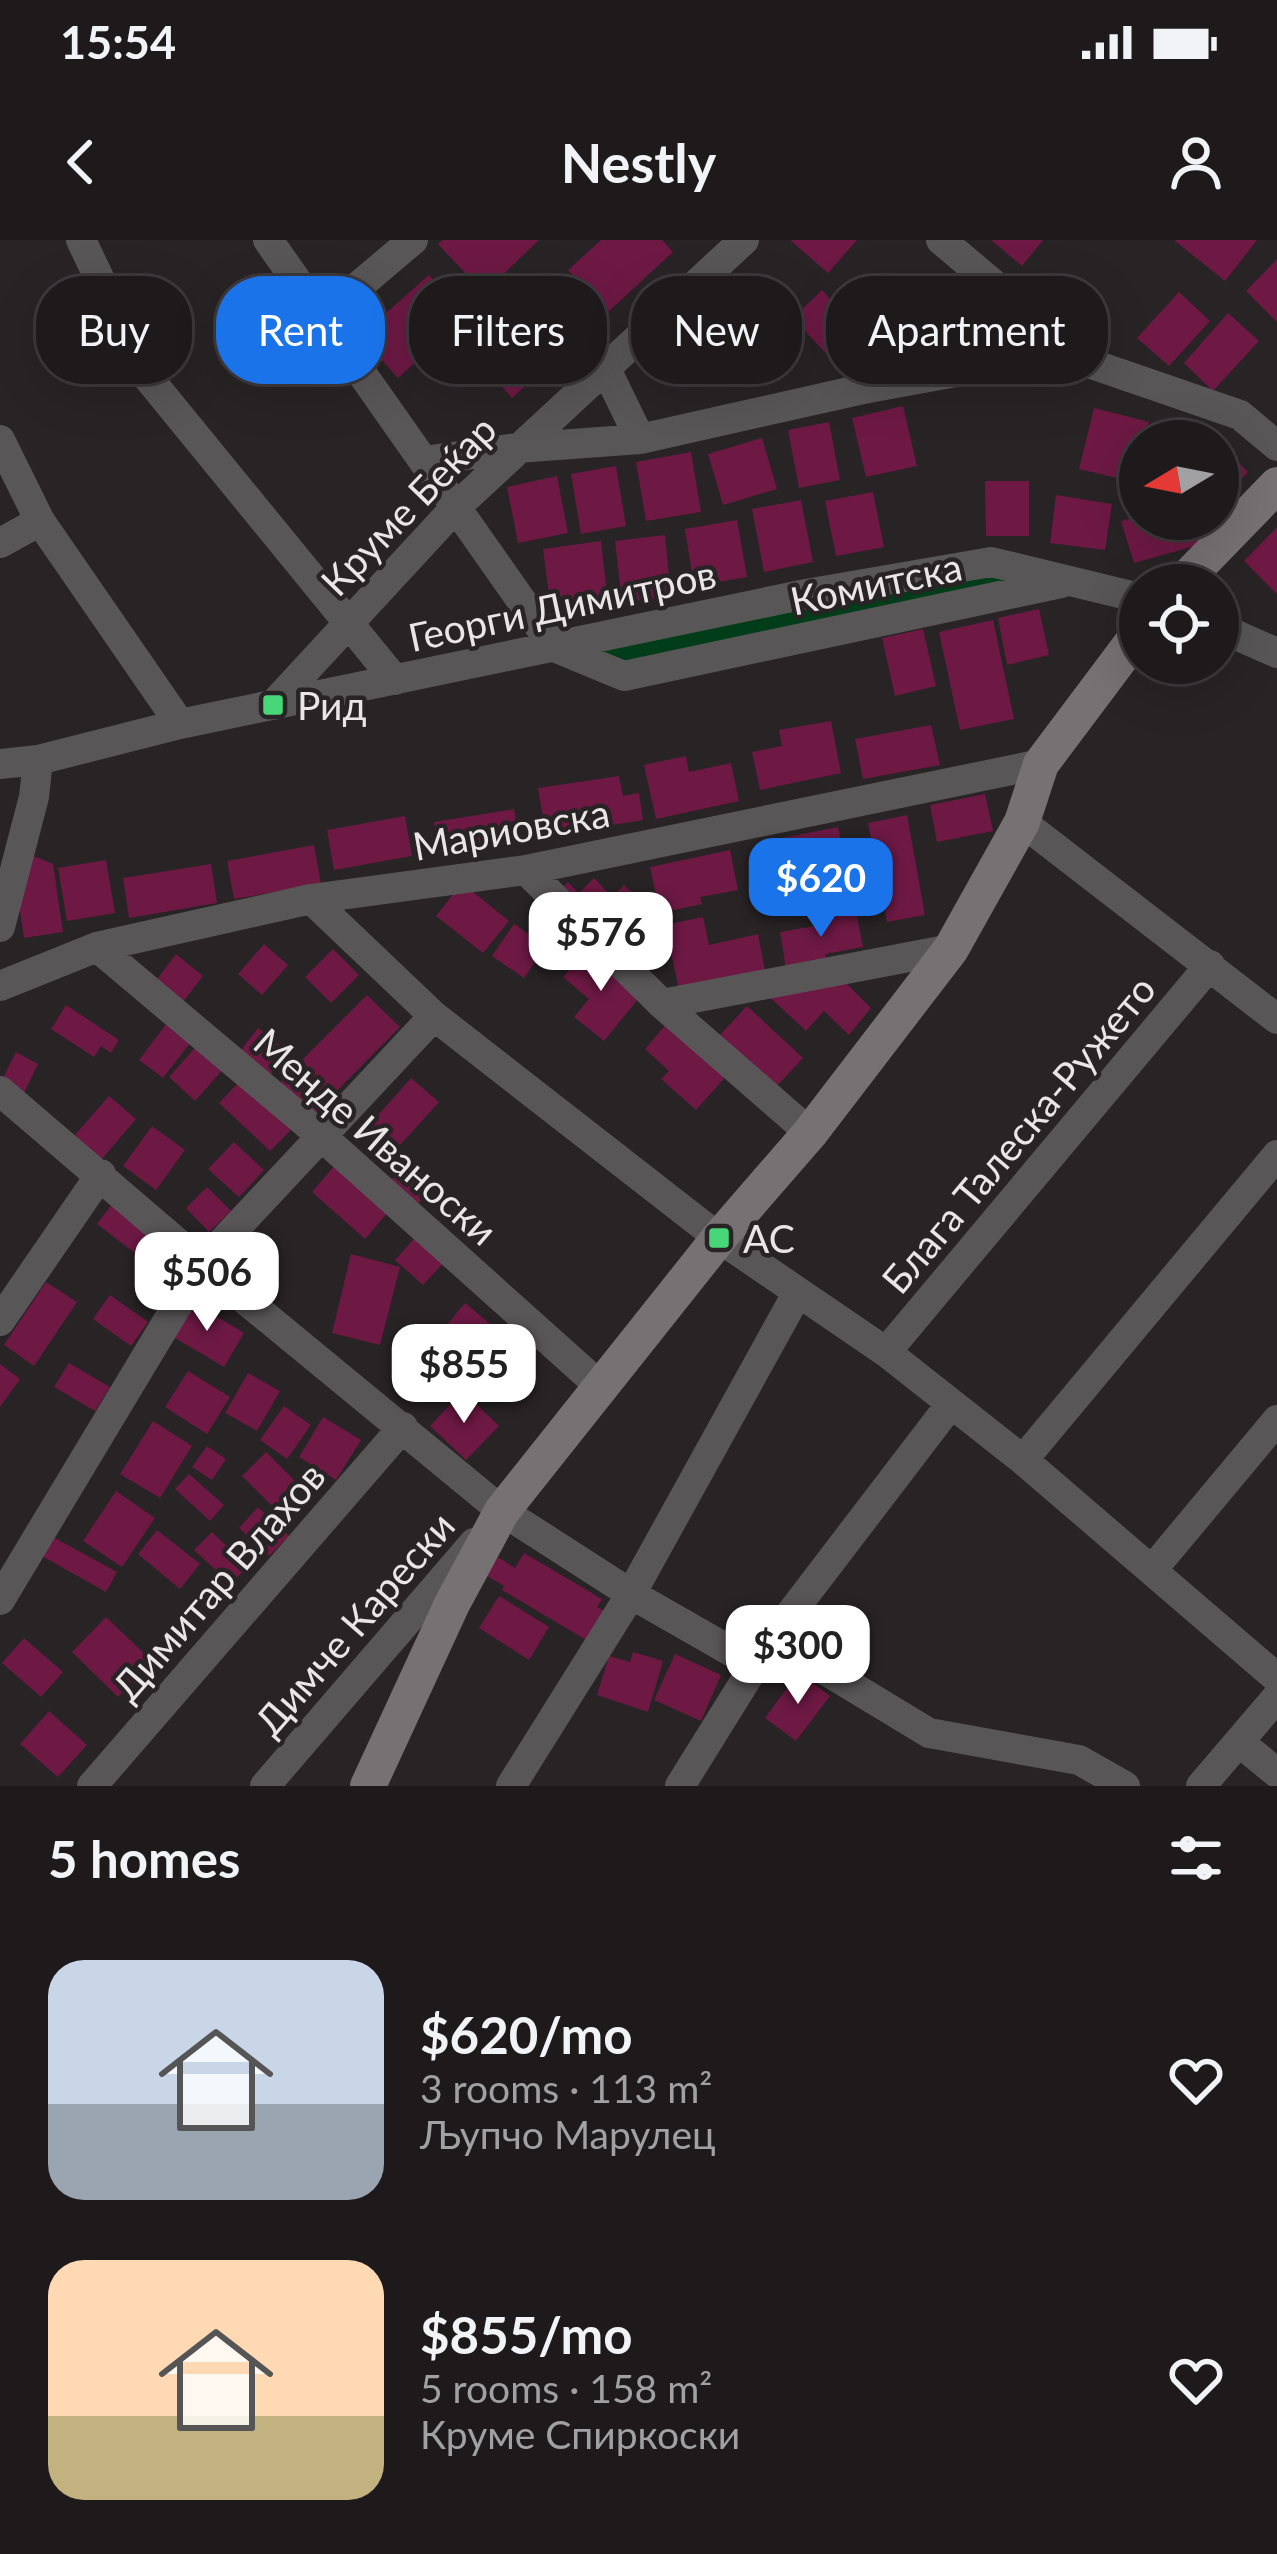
<!DOCTYPE html>
<meta charset="utf-8">
<style>
:root{--surface:#1e1a1c;--page:#262325;--text:#f1f3f6;--muted:#a1a1a3;--line:#3c383b;--accent:#1a73e8}
body{margin:0;font-family:Lato,sans-serif;background:var(--page);color:var(--text);height:100vh;display:flex;flex-direction:column;font-size:45px;white-space:nowrap}
*{box-sizing:border-box;margin:0}
p{font-size:39px;color:var(--muted)}
.icon{flex:none;width:66px;height:66px;fill:none;stroke:currentColor;stroke-width:2;stroke-linecap:round;stroke-linejoin:round}
.map{position:relative;height:1546px;overflow:hidden}
.drawer{display:flex;flex-direction:column;background:var(--surface);flex:1}
.drawer>*{flex:none}
.guide{position:absolute;left:36px;top:36px;width:1206px;height:108px;display:flex;gap:24px}
.needle{width:78px;rotate:260deg}
.tools{position:absolute;left:1119px;top:180px;display:grid;gap:24px}
.tools a{display:grid;place-items:center;width:120px;height:120px;border-radius:50%;background:var(--surface);box-shadow:0 12px 48px #0002,0 0 0 3px var(--line);font-size:60px}
.price{position:absolute;translate:-50% -102px;padding:0 27px;border-radius:24px;background:#fff;color:#222;font-size:39px;line-height:78px;filter:drop-shadow(0 3px 6px #0008)}
.price::after{content:'';position:absolute;left:50%;top:72px;width:36px;height:27px;margin-left:-18px;background:inherit;clip-path:polygon(0 0,100% 0,50% 100%)}
.price.on{background:var(--accent);color:#fff}
ul{padding:0;list-style:none}
li{display:flex;align-items:center;gap:36px;height:300px;padding:0 48px}
li span{display:grid;place-items:center;flex:none;width:336px;height:240px;border-radius:36px;color:#555}
li>.icon{margin-inline-start:auto}
span .icon{width:144px;height:144px;fill:#fffc;stroke-width:1}
li b{font-size:51px}
h2{display:flex;justify-content:space-between;align-items:center;height:144px;padding:0 48px;font-size:51px}
.pill{padding:0 42px;border-radius:48px;background:var(--surface);box-shadow:0 12px 48px #0002,0 0 0 3px var(--line);font-size:42px;line-height:108px}
.pill.on{background:var(--accent);color:#fff}
.status{display:flex;justify-content:space-between;align-items:center;height:84px;padding:0 60px;background:var(--surface);direction:ltr}
.status svg{height:33px;fill:currentColor}
header{display:flex;justify-content:space-between;align-items:center;height:156px;padding:0 48px;background:var(--surface);font-size:54px;font-weight:700}
.map>svg:first-child{display:block}
.green{fill:#003d18}
.building{fill:#6d1944}
.lines{fill:none;stroke-linecap:round;stroke-linejoin:round}
.street{stroke:#595657;stroke-width:30}
.secondary{stroke:#767173;stroke-width:36}
.poi-dot{fill:#48d778;stroke:#282325;stroke-width:4.5}
.labels{text-anchor:middle;dominant-baseline:central;stroke-width:9;stroke-linejoin:round;paint-order:stroke}
.street-label{font-size:39px;fill:#eae6e8;stroke:#282325}
.poi-label{font-size:39px;fill:#eae6e8;stroke:#282325;text-anchor:start}
</style>
<div class="status"><b>15:54</b><svg viewBox="0 0 49 12"><path d="M0 12V9h3v3zM5 12V6h3v6zM10 12V3h3v9zM15 12V0h3v12zM26 1h20v11H26zM47 4h2v5h-2z"/></svg></div>
<header><svg class="icon" aria-label="back" viewBox="0 0 24 24"><path d="M15 5l-7 7 7 7"/></svg>Nestly<svg class="icon" aria-label="person" viewBox="0 0 24 24"><circle cx="12" cy="8" r="4"/><path d="M4 21q1-7 8-7t8 7"/></svg></header>
<div class="map">
<svg width="1277" height="1546" viewBox="0 0 1277 1546">
<rect width="100%" height="100%" fill="#282325"/>
<path class="green" d="M991 322 1070 341 624 436 554 407Z"/>
<path class="building" d="M443 0H539L484 53 438 4Z
M601 0H662L673 12 607 73 568 30Z
M790 0H857L828 33Z
M991 0H1043L1022 26Z
M1174 0H1257L1225 41Z
M1277 19V82L1246 51Z
M429 35 466 77 398 138 360 96Z
M822 50 864 95 835 123 793 78Z
M1179 52 1210 81 1169 126 1137 98Z
M545 56 581 96 512 158 476 118Z
M742 63 786 115 753 144 708 93Z
M1228 73 1259 101 1213 151 1184 123Z
M903 166 917 226 866 237 852 178Z
M1094 168 1149 182 1144 201H1140L1134 242 1079 229Z
M829 182 840 240 799 248 788 190Z
M762 198 777 249 723 265 708 214Z
M1218 202 1248 232 1218 263Z
M691 212 701 272 646 281 636 222Z
M616 226 626 286 581 294 571 234Z
M557 236 568 293 518 303 507 247Z
M985 241H1029V296H986Z
M873 252 884 307 836 316 825 261Z
M1056 255 1112 264 1105 310 1050 303Z
M801 260 813 322 764 332 752 269Z
M1140 276V279H1195L1202 304 1134 323 1121 281Z
M737 280 747 337 694 346 685 289Z
M1277 287V354L1244 321Z
M665 295 671 357 622 362 615 301Z
M601 301 609 371 552 378 543 309Z
M1039 369 1049 415 1007 425 998 378Z
M993 380 1014 479 960 490 939 392Z
M923 389 936 446 895 456 882 398Z
M831 481 841 533 760 550 752 512 782 506 779 490Z
M931 485 940 525 863 539 855 499Z
M686 516 689 532 731 523 739 561 656 579 644 525Z
M619 536 623 556 639 553 643 580 546 596 538 548Z
M985 554 993 591 937 602 930 565Z
M514 569 520 602 440 616 434 582Z
M907 575 925 675 887 682 868 583Z
M405 576 412 616 334 630 327 590Z
M838 587 845 620 766 642 757 603Z
M314 605 321 644 234 659 227 621Z
M730 610 738 650 700 657 702 664 660 673 650 627Z
M31 615 53 624 63 692 24 698 17 651Z
M106 620 115 673 67 681 58 628Z
M211 624 217 663 129 678 123 638Z
M594 638 612 657 624 645 652 673 616 710 558 652 568 642 579 653Z
M462 643 509 681 483 713 436 676Z
M856 671 863 707 825 714 827 722 786 729 780 692 820 685 818 678Z
M703 677 709 705 758 694 765 731 679 749 665 685Z
M514 684 546 706 524 738 492 716Z
M264 704 288 725 262 755 238 734Z
M587 708 642 754 604 801 574 777 589 759 563 737Z
M333 709 359 735 331 763 305 737Z
M176 714 203 736 182 763 155 742Z
M839 736 871 768 849 795 824 771 806 791 762 750Z
M367 755 400 787 312 876 279 843Z
M66 765 119 800 111 813 101 806 94 817 51 789Z
M747 766 803 818 774 849 718 797Z
M170 779 194 798 163 838 139 820Z
M670 780 729 833 696 870 661 839 669 831 645 809Z
M258 788 288 812 265 842 235 818Z
M200 802 226 826 195 861 169 837Z
M16 812 38 824 24 853 1 842Z
M411 838 439 862 392 914 365 890Z
M240 841 291 890 270 911 219 863Z
M109 856 136 879 101 920 74 896Z
M152 886 185 910 156 950 123 926Z
M234 902 264 930 239 957 208 929Z
M411 920 436 945 412 970 387 944Z
M335 925 389 971 365 999 312 952Z
M207 947 231 971 209 992 186 968Z
M113 963 152 993 136 1014 97 984Z
M420 992 448 1018 423 1045 395 1020Z
M166 1000 189 1017 165 1050 142 1033Z
M351 1014 400 1027 380 1105 332 1093Z
M46 1042 77 1062 34 1126 4 1105Z
M110 1055 148 1082 131 1106 93 1079Z
M191 1061 244 1093 224 1127 170 1095Z
M465 1063 494 1087 446 1146 416 1122Z
M69 1123 110 1147 95 1171 54 1147Z
M0 1124 20 1139 0 1167Z
M188 1131 230 1157 207 1194 165 1167Z
M248 1133 280 1151 257 1191 225 1173Z
M463 1151 499 1186 466 1220 430 1186Z
M284 1166 311 1185 287 1219 260 1200Z
M323 1177 361 1200 336 1240 299 1217Z
M153 1181 192 1206 160 1258 120 1234Z
M207 1206 226 1219 212 1240 192 1227Z
M266 1212 299 1245 275 1269 242 1236Z
M189 1234 224 1265 210 1281 175 1249Z
M116 1251 155 1278 122 1327 83 1301Z
M258 1267 289 1296 269 1316 239 1288Z
M157 1290 200 1324 180 1349 138 1314Z
M212 1292 248 1326 231 1344 194 1310Z
M53 1297 117 1332 106 1352 42 1316Z
M524 1313 602 1359 597 1367 604 1371 586 1400 502 1350 504 1346 487 1336 498 1317 515 1328Z
M499 1356 549 1387 529 1420 479 1388Z
M106 1377 152 1421 118 1457 72 1412Z
M24 1398 63 1432 41 1457 2 1423Z
M633 1412 663 1421 648 1472 597 1455 609 1416 630 1422Z
M675 1414 721 1435 701 1481 654 1460Z
M799 1432 830 1456 796 1501 765 1478Z
M49 1471 87 1505 58 1537 20 1504Z"/>
<g class="lines">
<path class="street" d="M81 0 145 134 395 440
M268 0 554 407 624 436 1061 343
M941 0 1086 122 1240 175 1277 206
M322 77 413 0
M604 125 640 199
M0 200 40 281 180 484
M424 221 517 208 640 199 863 149 983 127 1086 122
M0 303 40 281
M1218 387 1277 413
M273 465 456 267 744 0
M0 524 38 520 180 484 806 354 991 322 1140 358
M1022 582 1277 779
M526 630 662 764 810 893
M311 659 434 776 719 998 886 1112 1023 1220 1277 1438
M0 687 34 557 38 520
M97 707 319 894 601 1147
M0 746 97 707 311 659 526 630 1041 524
M662 764 951 709
M0 851 202 1024 502 1271 631 1354 755 1425
M0 1081 101 934
M886 1112 1210 725
M1023 1220 1277 915
M1152 1330 1277 1180
M0 1360 202 1024 434 776
M772 1398 929 1493 1079 1520 1125 1546
M1239 1502 1277 1533
M92 1546 403 1187
M265 1546 474 1303
M511 1546 631 1354 798 1052
M680 1546 772 1398 950 1165
M1201 1546 1277 1457"/>
<path class="secondary" d="M1180 345 1277 245
M368 1546 452 1364 502 1271 719 998 810 893 951 709 1022 582 1041 524 1140 392"/>
</g>
<g class="poi-dot">
<rect x="261" y="453" width="24" height="24" rx="6"/>
<rect x="707" y="986" width="24" height="24" rx="6"/>
</g>
<g class="labels">
<g class="street-label">
<text transform="translate(408 265) rotate(-46)">Круме Беќар</text>
<text transform="translate(876 343) rotate(-12)">Комитска</text>
<text transform="translate(562 365) rotate(-12)">Георги Димитров</text>
<text transform="translate(511 589) rotate(-10)">Мариовска</text>
<text transform="translate(1018 894) rotate(-50)">Блага Талеска-Ружето</text>
<text transform="translate(376 896) rotate(41)">Менде Иваноски</text>
<text transform="translate(218 1341) rotate(-49)">Димитар Влахов</text>
<text transform="translate(354 1383) rotate(-49)">Димче Карески</text>
</g>
<g class="poi-label">
<text x="297" y="465">Рид</text>
<text x="743" y="998">АС</text>
</g>
</g>
</svg>
<div class="tools">
<a><svg class="needle" viewBox="-14 -14 28 28"><path d="M0-13l5 13h-10z" fill="#e53935"/><path d="M0 13l5-13h-10z" fill="#a1a1a3"/></svg></a>
<a><svg class="icon" aria-label="locate" viewBox="0 0 24 24"><circle cx="12" cy="12" r="6"/><path d="M12 2v4M12 18v4M2 12h4M18 12h4"/></svg></a>
</div>
<b class="price on" style="left:821px;top:700px">$620</b>
<b class="price" style="left:601px;top:754px">$576</b>
<b class="price" style="left:207px;top:1094px">$506</b>
<b class="price" style="left:464px;top:1186px">$855</b>
<b class="price" style="left:798px;top:1467px">$300</b>
<div class="guide">
<a class="pill">Buy</a>
<a class="pill on">Rent</a>
<a class="pill">Filters</a>
<a class="pill">New</a>
<a class="pill">Apartment</a>
</div>
</div>
<section class="drawer">
<h2>5 homes<svg class="icon" aria-label="filters" viewBox="0 0 24 24"><path d="M4 7h16M4 17h16"/><circle cx="9" cy="7" r="2"/><circle cx="15" cy="17" r="2"/></svg></h2>
<ul>
<li><span style="background:linear-gradient(#c9d6e8 60%,#9aa5b1 0)"><svg class="icon" aria-label="home" viewBox="0 0 24 24"><path d="M3 11l9-7 9 7M6 9v11h12V9"/></svg></span><div><b>$620/mo</b><p>3 rooms · 113 m²</p><p>Љупчо Марулец</p></div><svg class="icon" aria-label="heart" viewBox="0 0 24 24"><path d="M12 20l-8-8c-3-5 5-10 8-4 3-6 11-1 8 4z"/></svg></li>
<li><span style="background:linear-gradient(#ffd9b3 65%,#c2b280 0)"><svg class="icon" aria-label="home" viewBox="0 0 24 24"><path d="M3 11l9-7 9 7M6 9v11h12V9"/></svg></span><div><b>$855/mo</b><p>5 rooms · 158 m²</p><p>Круме Спиркоски</p></div><svg class="icon" aria-label="heart" viewBox="0 0 24 24"><path d="M12 20l-8-8c-3-5 5-10 8-4 3-6 11-1 8 4z"/></svg></li>
</ul>
</section>
